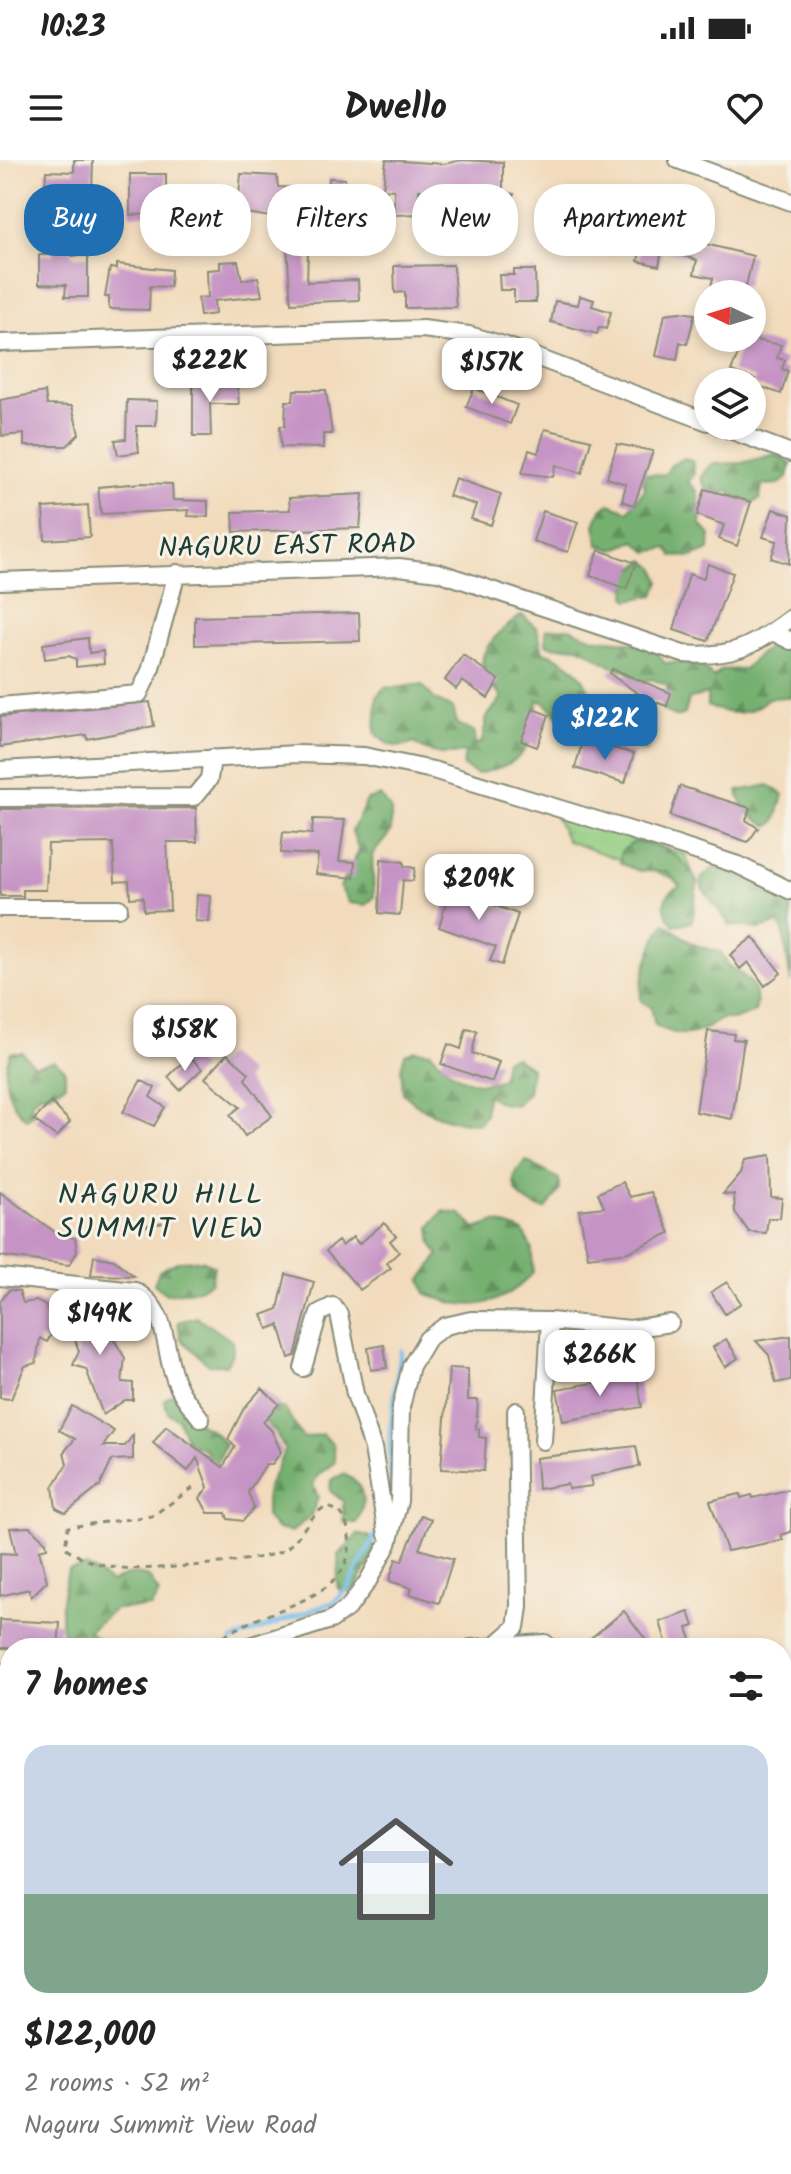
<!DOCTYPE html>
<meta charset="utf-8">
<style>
:root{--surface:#fff;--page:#f6f6f6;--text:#222;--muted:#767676;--line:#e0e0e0;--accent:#1f6fb2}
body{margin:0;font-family:Kalam,sans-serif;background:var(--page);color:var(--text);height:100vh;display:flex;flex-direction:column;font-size:30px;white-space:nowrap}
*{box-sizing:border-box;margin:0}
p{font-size:26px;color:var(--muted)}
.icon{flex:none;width:44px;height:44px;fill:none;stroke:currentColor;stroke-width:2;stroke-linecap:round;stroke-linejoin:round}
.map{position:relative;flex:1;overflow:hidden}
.drawer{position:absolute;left:0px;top:1478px;width:792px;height:536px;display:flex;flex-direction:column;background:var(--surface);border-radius:32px 32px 0 0;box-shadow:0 4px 12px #0003}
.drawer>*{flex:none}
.guide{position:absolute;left:24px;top:24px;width:744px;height:72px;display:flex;gap:16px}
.needle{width:52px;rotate:274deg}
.controls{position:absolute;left:694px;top:120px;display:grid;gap:16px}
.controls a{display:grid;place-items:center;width:72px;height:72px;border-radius:50%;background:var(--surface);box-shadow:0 4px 12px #0003;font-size:40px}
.price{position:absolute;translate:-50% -68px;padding:0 18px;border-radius:16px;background:#fff;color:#222;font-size:26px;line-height:52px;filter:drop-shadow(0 2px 4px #0008)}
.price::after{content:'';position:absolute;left:50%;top:48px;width:24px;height:18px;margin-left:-12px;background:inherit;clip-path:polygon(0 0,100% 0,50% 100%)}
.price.selected{background:var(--accent);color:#fff}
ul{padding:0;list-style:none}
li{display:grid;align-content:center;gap:16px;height:424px;padding:0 24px}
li+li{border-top:2px solid var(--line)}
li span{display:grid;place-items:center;height:248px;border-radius:24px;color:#555}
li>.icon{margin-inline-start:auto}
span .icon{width:144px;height:144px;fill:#fffc;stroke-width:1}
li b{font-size:34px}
h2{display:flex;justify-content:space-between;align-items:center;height:96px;padding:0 24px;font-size:34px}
.pill{padding:0 28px;border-radius:32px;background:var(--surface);box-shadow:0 4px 12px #0003;font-size:28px;line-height:72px}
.pill.selected{background:var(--accent);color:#fff}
.status{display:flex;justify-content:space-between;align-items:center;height:56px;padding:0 40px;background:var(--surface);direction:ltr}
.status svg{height:22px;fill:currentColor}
header{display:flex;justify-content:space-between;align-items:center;height:104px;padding:0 24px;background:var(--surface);font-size:36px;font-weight:800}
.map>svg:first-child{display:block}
.grass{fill:url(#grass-tufts);stroke:#59855a;stroke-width:2}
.forest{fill:url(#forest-firs);stroke:#4a7652;stroke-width:2}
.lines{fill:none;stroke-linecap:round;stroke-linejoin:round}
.stream{stroke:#71bcea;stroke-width:5}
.building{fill:#c593c5}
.minor-casing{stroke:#888c78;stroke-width:20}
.path{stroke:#888c78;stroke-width:3;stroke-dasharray:6 6;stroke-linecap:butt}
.minor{stroke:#fff;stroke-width:16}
.labels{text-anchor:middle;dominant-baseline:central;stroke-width:6;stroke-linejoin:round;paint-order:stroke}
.street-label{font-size:28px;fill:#1f3d34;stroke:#f7f3e8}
.neighbourhood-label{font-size:30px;letter-spacing:2px;fill:#1f3d34;stroke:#f7f3e8}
</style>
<div class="status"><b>10:23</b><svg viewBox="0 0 49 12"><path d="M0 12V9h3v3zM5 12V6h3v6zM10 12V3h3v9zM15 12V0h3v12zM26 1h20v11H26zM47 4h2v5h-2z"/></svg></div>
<header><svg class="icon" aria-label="menu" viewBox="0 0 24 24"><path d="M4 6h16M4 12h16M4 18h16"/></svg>Dwello<svg class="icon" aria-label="heart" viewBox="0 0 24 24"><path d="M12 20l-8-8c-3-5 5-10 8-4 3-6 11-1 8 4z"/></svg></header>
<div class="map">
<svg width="791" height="2014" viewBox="0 0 791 2014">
<defs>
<pattern id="grass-tufts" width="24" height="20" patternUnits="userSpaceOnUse" patternTransform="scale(2)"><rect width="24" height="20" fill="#93cd81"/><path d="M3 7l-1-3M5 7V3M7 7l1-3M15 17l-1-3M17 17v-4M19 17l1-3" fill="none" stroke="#77a86a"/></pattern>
<pattern id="forest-firs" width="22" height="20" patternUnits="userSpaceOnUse" patternTransform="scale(2)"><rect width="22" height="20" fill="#76b06f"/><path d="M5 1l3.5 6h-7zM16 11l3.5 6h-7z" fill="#60905c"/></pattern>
</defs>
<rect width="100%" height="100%" fill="#f7f3e8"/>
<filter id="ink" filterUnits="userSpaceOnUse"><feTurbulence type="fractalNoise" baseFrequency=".0125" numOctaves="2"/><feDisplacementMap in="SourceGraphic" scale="16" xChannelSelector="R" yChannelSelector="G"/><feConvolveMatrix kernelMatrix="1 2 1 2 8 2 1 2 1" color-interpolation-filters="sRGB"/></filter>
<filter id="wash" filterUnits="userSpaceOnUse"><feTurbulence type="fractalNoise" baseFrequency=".006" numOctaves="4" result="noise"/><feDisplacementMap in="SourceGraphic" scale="32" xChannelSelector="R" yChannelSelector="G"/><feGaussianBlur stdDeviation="1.8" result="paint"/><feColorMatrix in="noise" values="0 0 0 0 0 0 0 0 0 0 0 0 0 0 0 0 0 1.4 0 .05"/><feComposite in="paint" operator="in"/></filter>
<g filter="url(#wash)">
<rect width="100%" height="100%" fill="#f2dbbc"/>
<path class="grass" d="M554 654 685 694 695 719 678 720 567 681Z"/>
<path class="forest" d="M775 294 791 303 788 318 779 324 762 325 760 339 742 348 728 330 717 337 710 336 701 318 711 304 742 303Z
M685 298 693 302 694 315 688 322 697 331 701 365 710 375 709 390 692 397 673 396 668 388 648 392 635 381 613 390 599 385 595 365 601 349 610 344 628 351 645 329 643 314 665 315 671 305Z
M645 400 656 409 660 422 654 435 629 440 626 436 629 412Z
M522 455 537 468 543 492C564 498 586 513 590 536L611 534 648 552 652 576 646 591 629 584 618 570 609 576H574L546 543 538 540C530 591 527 602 477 614L463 607 465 592C445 595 431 596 414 583 398 590 387 586 375 573L377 536 385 527C398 530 409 524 422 525L435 540 453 548 457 563 475 573V585L482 582 487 557 502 537C463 503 488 479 522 455Z
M569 468C577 471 585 475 594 478 614 483 655 478 664 503L698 502 714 518 721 510 744 509C760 494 767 481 791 487V537L768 538C748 557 732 556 707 546V534L689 539 685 554 676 557 662 550 668 526 652 519 639 523 626 510C607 509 596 493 578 487 567 484 557 490 546 484V469Z
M769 625 783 635 776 660 770 666C756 662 740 647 738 631Z
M380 636 391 649V672L372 695 374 737 366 745 349 743 340 727 359 691 352 671 367 640Z
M634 682C664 683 684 697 698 723 693 737 697 749 691 762L674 765C661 749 660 736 680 726L667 712 639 711 620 703 621 691Z
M713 708 734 711 791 738V823L783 770 778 763 760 769 730 765 702 728 701 719Z
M665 763C675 769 687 782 698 786 715 793 719 783 728 806 748 817 761 827 755 852L733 860 723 858C698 875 683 881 655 865L651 847 641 841C638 823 654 777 665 763Z
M415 890 431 892C451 915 471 931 502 919L505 899 515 897 531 908 528 932 516 945 501 943 487 935 485 955 478 963C447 961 426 955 403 933L401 908 405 894Z
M11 892H22L34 906 54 901 65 909V925L48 934H40L31 942 33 955 26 959C7 942 0 916 11 892Z
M526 1001 559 1019 560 1030 546 1049C519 1044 501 1022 526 1001Z
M443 1051 461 1054 475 1069 496 1062 523 1071 532 1089 533 1113C501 1147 468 1154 426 1133L421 1120 439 1095 432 1084 430 1067Z
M202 1100 214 1106 211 1122 197 1130 166 1134 154 1124 159 1111 179 1101Z
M197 1157 232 1181 233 1192 226 1205H209L181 1179 178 1162Z
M171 1235H180L201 1265 212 1270 225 1284 217 1302 209 1304 205 1289 188 1283 178 1259 168 1253 164 1240Z
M273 1246 285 1249 303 1278 322 1274 333 1284 335 1302 318 1315 313 1325 318 1337 311 1355 292 1372 276 1369 266 1357V1331L285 1290 275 1271 259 1255Z
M343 1314C366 1324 367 1343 356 1363L343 1362V1341L330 1331 331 1320Z
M358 1374 369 1376 376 1392 355 1429 343 1433 337 1427 339 1395Z
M87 1406 111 1423C124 1414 134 1412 149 1417L159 1433 151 1447 115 1449 88 1471 102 1481 132 1488H67C57 1460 61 1439 68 1410Z"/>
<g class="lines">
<path class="stream" d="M391 1335 390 1273 401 1191
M232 1480 334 1442 347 1429 377 1372"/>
</g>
<g id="blocks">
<path class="building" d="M74 0H93L92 34H85V63H61V27H45L46 11 74 12Z
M386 0 444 4 461 0 503 2V33L514 34 513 48 502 47V54L489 53 490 33 419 30 420 54 394 55V30L383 29Z
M130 14H166V40H184V53L130 55Z
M241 14 277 16 278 27 328 29 329 18 345 19V29L369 31 368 55H352V44L278 41V58L245 53 239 36Z
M576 50 592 55 590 61 595 63 590 82 556 71 562 52 574 56Z
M207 51 245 54 246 65 206 64Z
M640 54 680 66 679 70 695 75 694 81 753 96 746 126 741 125 739 134 711 127 713 118 694 114 697 100 662 90 659 106 638 101 642 84 616 77 622 57 638 61Z
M287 87 308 90 307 122 358 120 359 140 291 143Z
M53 88 72 89V96H88V137H65L66 125 39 124V95H53Z
M238 101 242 120 258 117 262 136 214 141 215 154 200 156 198 138 208 137 207 110 220 109V102Z
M117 104 171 110 170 127 150 126 149 150 109 149V137H105L110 108 117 109Z
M453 105 456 147 405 148V132L395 133 394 106Z
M514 110H535L536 142H514V130H500L499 115H514Z
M580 136 594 140 592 146 611 152 606 169 599 167 597 174 551 162 555 141 578 145Z
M680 152 695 154 687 184 680 182 677 200 656 196 665 154Z
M745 178 781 185 777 198 785 200 782 209 788 211 781 234 753 224 755 219 731 211Z
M237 224 239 244H210L211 276H193V225Z
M474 228 517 245 510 264 466 247Z
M294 230H326L332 274H323V288L281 287 280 266H285L286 241H293Z
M45 232 47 245 72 246 79 274 67 286H24V274L2 276 0 240Z
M127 240 157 241 156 266H136L139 292 118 295 115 280 126 279Z
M545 269 591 280 582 313 556 305 553 317 522 313 529 290 538 293Z
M617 284 653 291 634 345 622 341 626 324 607 318Z
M455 318 501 334 491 365 471 359 476 345 449 336Z
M142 323 172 324 173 340 208 341V357L188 356 189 350 101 354 98 327Z
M705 329 751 342 737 386 719 379 724 365 697 355Z
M363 334 360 368 234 372 233 352 290 350 289 338Z
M88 345 90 377 45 380 43 348Z
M773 349 791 355 789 404 771 398 777 381 763 377Z
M543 351 578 362 568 392 533 381Z
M599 390 636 403 626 429 590 415Z
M708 404 733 413 708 481 674 470 689 414 703 419Z
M359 453 360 481 195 485V457Z
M88 478 89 493 103 491 104 504 76 507V499L69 496 45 499 43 484Z
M463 495 499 520 488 538 462 521 456 529 445 520Z
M612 509 671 533 667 546 646 539 610 514Z
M150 542 154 566 87 579 86 575 0 587V557Z
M533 549 549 555 537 587 521 581Z
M593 582 634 594 625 623 575 608 582 583 592 586Z
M680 626 750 648 746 660 758 668 748 682 670 656Z
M196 648 197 682H167L170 750 144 751 143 737 130 738 129 721 115 722 113 683 48 684 46 730H23V736H0V649Z
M313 659 345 660 339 701 355 702 354 718 316 714 318 695 281 693 283 672 312 674Z
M381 699 404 702V706L415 708 413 721 403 720 400 755 379 753Z
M450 729 518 754 502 805 490 801 496 787 439 767Z
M197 735 211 736 209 762 195 761Z
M753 777 781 813 765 826 748 802 740 809 730 795Z
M466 869 477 871 472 893 499 902 492 922 441 904 448 884 461 889Z
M708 871 734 874 733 879 744 880 732 959 696 952Z
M227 894 249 913 245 919 272 956 245 976 230 955 240 947 205 918Z
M189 896 202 909 180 930 168 917Z
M141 920 155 928 150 937 165 947 154 966 123 952Z
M51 942 70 962 57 977 34 960Z
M770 996 771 1037 782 1038 780 1058H768L766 1073 749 1072 735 1052 734 1035 723 1034 741 1013 745 1000Z
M622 1022 630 1037 651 1032 670 1073 628 1092 588 1097 579 1050 604 1047 598 1033Z
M0 1032 59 1075 75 1078 77 1092 69 1105 0 1096Z
M384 1063 396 1076 390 1081 399 1092 387 1103 391 1108 360 1130 326 1091 338 1081 342 1086 353 1077 359 1084Z
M94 1096 114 1100 134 1116 91 1115Z
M286 1114 314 1122 295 1196 289 1198 279 1165 268 1169 262 1155 278 1149Z
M727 1122 741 1143 725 1154 711 1132Z
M9 1130 19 1131 23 1143 36 1141 46 1146 54 1170 47 1182 40 1178 36 1203 25 1206 11 1239 0 1238V1141Z
M76 1144 93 1148 99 1145 105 1158 102 1160 125 1198 122 1222 133 1223V1240H125L103 1255 86 1209 73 1205 79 1191 67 1158Z
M791 1176V1220L776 1223 769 1195 756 1181Z
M726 1179 738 1198 725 1207 713 1187Z
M384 1185 387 1208 371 1210 368 1188Z
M449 1208 468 1209V1240H478L476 1269H479V1277L486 1278 484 1311 441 1309Z
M637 1216 642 1247 563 1261 557 1229Z
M262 1228 279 1244 263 1262 272 1271 281 1292 272 1304H266L248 1332 254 1348 243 1361 228 1359 226 1353H208L200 1338 208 1327 197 1298 188 1311 153 1283 166 1266 223 1307 235 1287 228 1279 244 1248Z
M72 1246 114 1271 103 1286H125L133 1275V1299L112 1300 100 1326 66 1353 56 1348 53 1327 67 1304 64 1292 75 1279 59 1270Z
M636 1286 640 1306 590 1317 592 1326 569 1329 567 1324 538 1329 536 1298Z
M791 1329V1372L781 1375 783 1380 727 1391 710 1341 740 1334 741 1338 752 1335 753 1338Z
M421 1355 431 1359 419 1389 453 1399 439 1443 410 1434 412 1428 389 1421 396 1399 402 1401Z
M30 1367 46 1382 47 1388 39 1390 47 1421 31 1437 29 1429 0 1436V1393L16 1394 10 1368Z
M624 1451 646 1480 636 1488H599L591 1478Z
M689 1452 694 1466 687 1468 694 1488H668L660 1462Z
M0 1460 60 1463 58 1488H0Z"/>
</g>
</g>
<g filter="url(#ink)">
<use href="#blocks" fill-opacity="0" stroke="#888c78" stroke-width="2"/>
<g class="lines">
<g class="minor-casing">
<path id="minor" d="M678 0 791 42
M0 183 423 169 469 175 504 185 708 262
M719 266 791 293
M0 421 399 407 438 412 683 494C733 498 752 487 791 458
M773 472 791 481
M0 546 139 534 150 511 177 413
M0 610 297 594 364 596 433 610 646 675 738 705 791 731
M0 638 194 637 209 619 212 598
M0 748H119
M0 1117 135 1131C173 1153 161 1194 179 1228 184 1239 194 1249 201 1259
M303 1208 319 1153 333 1146 339 1154 355 1234 373 1288 387 1375
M543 1281 550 1161
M493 1487 516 1467 519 1447 516 1251
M243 1488 331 1460 349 1447 368 1421 388 1384 399 1341 401 1247 411 1206 427 1179 445 1166 471 1160 550 1161 630 1169 670 1163
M470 1488 545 1483 550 1488
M0 1512H10
M791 1582C780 1603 782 1624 791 1646
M0 1594H10
M782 1782 791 1780
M0 1835H10
M214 2012V2004"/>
</g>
<path class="path" d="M145 1066 172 1061
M193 1328 152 1356 68 1367 65 1387C82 1401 101 1405 122 1408 148 1411 261 1402 282 1391 301 1380 307 1357 325 1347 340 1349 345 1355 348 1370 364 1450 239 1446 214 1488"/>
<use href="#minor" class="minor"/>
</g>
</g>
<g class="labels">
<g class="street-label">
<text transform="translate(287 387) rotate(-1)">NAGURU EAST ROAD</text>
</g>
<g class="neighbourhood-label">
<text x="161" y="1036">NAGURU HILL<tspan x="161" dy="34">SUMMIT VIEW</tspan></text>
</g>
</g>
</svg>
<div class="controls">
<a><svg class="needle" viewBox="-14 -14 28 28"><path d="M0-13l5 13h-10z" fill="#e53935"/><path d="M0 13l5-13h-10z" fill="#767676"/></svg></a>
<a><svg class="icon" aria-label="layers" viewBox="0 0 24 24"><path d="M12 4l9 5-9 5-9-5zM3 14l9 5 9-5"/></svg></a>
</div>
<b class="price" style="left:210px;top:244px">$222K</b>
<b class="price" style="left:492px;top:246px">$157K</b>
<b class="price selected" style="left:605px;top:602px">$122K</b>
<b class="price" style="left:479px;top:762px">$209K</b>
<b class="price" style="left:185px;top:913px">$158K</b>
<b class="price" style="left:100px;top:1197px">$149K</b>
<b class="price" style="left:600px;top:1238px">$266K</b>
<div class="guide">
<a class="pill selected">Buy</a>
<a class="pill">Rent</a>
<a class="pill">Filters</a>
<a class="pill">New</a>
<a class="pill">Apartment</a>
</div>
<section class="drawer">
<h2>7 homes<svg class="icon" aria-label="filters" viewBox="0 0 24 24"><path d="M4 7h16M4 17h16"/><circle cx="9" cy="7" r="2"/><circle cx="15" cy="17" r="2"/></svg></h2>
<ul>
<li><span style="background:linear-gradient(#c9d6e8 60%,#7fa58c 0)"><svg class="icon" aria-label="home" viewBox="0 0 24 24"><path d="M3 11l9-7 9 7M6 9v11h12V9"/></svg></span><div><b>$122,000</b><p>2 rooms · 52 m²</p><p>Naguru Summit View Road</p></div></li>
</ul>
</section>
</div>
